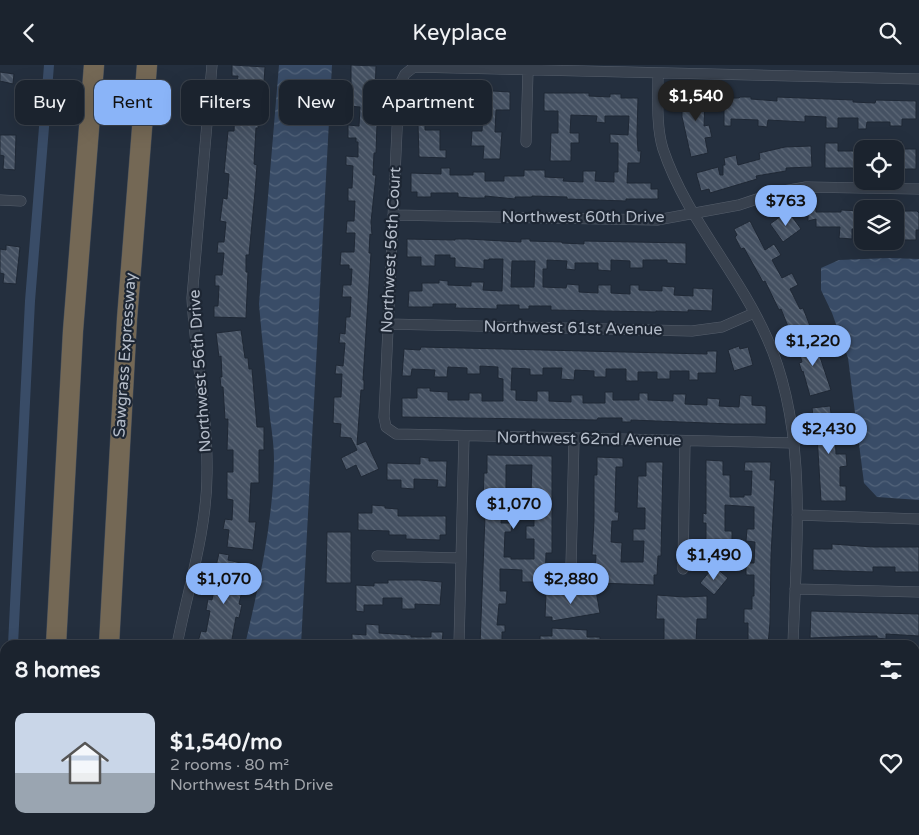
<!DOCTYPE html>
<meta charset="utf-8">
<style>
:root{--surface:#1b232e;--page:#242b36;--text:#f1f3f6;--muted:#a0a4aa;--line:#39404a;--accent:#8ab4f8}
body{margin:0;font-family:"Varela Round",sans-serif;background:var(--page);color:var(--text);height:100vh;display:flex;flex-direction:column;font-size:19px;white-space:nowrap}
*{box-sizing:border-box;margin:0}
p{font-size:16px;color:var(--muted)}
.icon{flex:none;width:28px;height:28px;fill:none;stroke:currentColor;stroke-width:2;stroke-linecap:round;stroke-linejoin:round}
.map{position:relative;flex:1;overflow:hidden}
.details{position:absolute;left:0px;top:575px;width:920px;height:195px;display:flex;flex-direction:column;background:var(--surface);border-radius:15px 15px 0 0;box-shadow:0 5px 20px #0002,0 0 0 1px var(--line)}
.details>*{flex:none}
.top-card{position:absolute;left:15px;top:15px;width:500px;height:45px;display:flex;gap:10px}
.fabs{position:absolute;left:854px;top:75px;display:grid;gap:10px}
.fabs a{display:grid;place-items:center;width:50px;height:50px;border-radius:10px;background:var(--surface);box-shadow:0 5px 20px #0002,0 0 0 1px var(--line);font-size:25px}
.price{position:absolute;translate:-50% -42px;padding:0 11px;border-radius:18px;background:var(--accent);color:#111;font-size:16px;line-height:32px;filter:drop-shadow(0 1px 2px #0008)}
.price::after{content:'';position:absolute;left:50%;top:30px;width:15px;height:11px;margin-left:-8px;background:inherit;clip-path:polygon(0 0,100% 0,50% 100%)}
.price.active{background:#222;color:#fff}
ul{padding:0;list-style:none}
li{display:flex;align-items:center;gap:15px;height:125px;padding:0 15px}
li+li{border-top:1px solid var(--line)}
li span{display:grid;place-items:center;flex:none;width:140px;height:100px;border-radius:10px;color:#555}
li>.icon{margin-inline-start:auto}
span .icon{width:60px;height:60px;fill:#fffc;stroke-width:1}
li b{font-size:21px}
h2{display:flex;justify-content:space-between;align-items:center;height:60px;padding:0 15px;font-size:21px}
.chip{padding:0 18px;border-radius:10px;background:var(--surface);box-shadow:0 5px 20px #0002,0 0 0 1px var(--line);font-size:18px;line-height:45px}
.chip.active{background:var(--accent);color:#111}
header{display:flex;justify-content:space-between;align-items:center;height:65px;padding:0 15px;background:var(--surface);font-size:22px;font-weight:600}
.map>svg:first-child{display:block}
.water{fill:url(#water-waves)}
.lines{fill:none;stroke-linecap:round;stroke-linejoin:round}
.canal{stroke:#394c67;stroke-width:10}
.building{fill:url(#building-back-hatch);stroke:#1f2835;fill-rule:evenodd}
.street-casing{stroke:#565f6c;stroke-width:11}
.highway-casing{stroke:#434c59;stroke-width:21}
.street{stroke:#38414e;stroke-width:10}
.highway{stroke:#746855;stroke-width:20}
.labels{text-anchor:middle;dominant-baseline:central;stroke-width:4.5;stroke-linejoin:round;paint-order:stroke}
.street-label{font-size:16px;fill:#b4bcc9;stroke:#1d2633}
</style>
<header><svg class="icon" aria-label="back" viewBox="0 0 24 24"><path d="M15 5l-7 7 7 7"/></svg>Keyplace<svg class="icon" aria-label="search" viewBox="0 0 24 24"><circle cx="10" cy="10" r="6"/><path d="M15 15l6 6"/></svg></header>
<div class="map">
<svg width="919" height="770" viewBox="0 0 919 770">
<defs>
<pattern id="water-waves" width="16" height="10" patternUnits="userSpaceOnUse" patternTransform="scale(1.25)"><rect width="16" height="10" fill="#394c67"/><path d="M0 5q4-4 8 0t8 0" fill="none" stroke="#53647b"/></pattern>
<pattern id="building-back-hatch" width="6" height="6" patternUnits="userSpaceOnUse" patternTransform="scale(1.25)"><rect width="6" height="6" fill="#455162"/><path d="M-1 5l2 2M0 0l6 6M5-1l2 2" fill="none" stroke="#5d6877"/></pattern>
</defs>
<rect width="100%" height="100%" fill="#242f3e"/>
<path class="water" d="M279 0H332L301 580H245C259 519 273 458 274 395 274 381 272 367 270 353 267 315 262 277 259 239Z
M889 193 919 194V435L877 432 864 418 848 293 832 248 821 225V203L839 195Z
M251 765H292L291 770H252Z"/>
<g class="lines">
<path class="canal" d="M13 580 30 236 49 0
M3 770 5 732"/>
</g>
<path class="building" d="M232 0 265 2 264 18H261L262 51H259L258 63H256L254 99 257 100 255 127 249 190H246V207H248L246 253 214 252V241H218L219 221H215V210H222L224 188H217L218 177H224L226 157 220 156 223 133 227 134 229 109 224 108 228 66H234L235 44H229L230 34H236L238 11H232Z
M351 0 376 1 375 30H378L376 88H374L373 110H376L371 157 372 170 370 169 369 188H371L363 315H364V325H361L357 380 366 376 379 404 361 412 356 400 346 405 341 393 357 385 351 373 340 372 341 359 333 358 334 332H341L342 309H335L336 300 343 301 345 278H339L340 268 345 269 346 252H350L351 232H342L343 220H351L352 204H349V200H340L341 187H354L355 168H346L347 156H354L355 136H348V123H352L353 101 346 100V91L358 92V77H356V73H348V60L359 61 360 42 348 41 349 28H351Z
M0 7 14 9 13 19 0 16Z
M434 25H444V27L477 25 510 27V45H496L495 67H502L500 94H483L484 81H471L472 66H482L483 48H457V54H449V47L425 46V65H440V85H446V93L419 92 417 27 434 28Z
M686 26 712 27V35H705L704 61 709 60 712 72 705 73 708 88 691 92 682 52V43H685Z
M544 28H589V31L610 32V29H621V33H638L637 70 638 86H641L640 98H628L627 118H651V124H658V134H626V136L567 134V132L532 131V132H515V134L485 131V133H472L458 132V128H431V132H417V127H411V108L441 109V103H450V110H473V107H485V116H504V111H524V105H545V112L564 113 563 116 583 117V106H596L595 116 614 117V107H618V78H610V69L628 70 629 51H605V58L596 57 597 51 571 50 570 68H579V78H571V96H550L551 68H558V46H544Z
M740 32H751V34L777 36V32L853 35V37L875 38 876 35 916 36V54H902V61H890V57H867L866 64H858V53H838V63H826V52L805 51V57L768 55 767 62 758 61V55L731 54V61H724V33H739Z
M0 70H16L15 105 3 104 4 91 0 90Z
M889 76H902V84H889Z
M825 78H838V86H862V103H825Z
M811 81 812 102 786 103V106L756 111 757 114 710 128 709 124 701 126 696 108 718 102 720 110H723V100H725L724 93 736 90 738 100 760 94 759 88 785 82Z
M895 84H916V104H895Z
M808 144H816V147H841V145L862 146V164H852V174L839 173 840 162H816V154L808 156Z
M788 146 801 164 783 177 770 159Z
M895 146H917L919 148V165H916V175H903L904 166H895Z
M750 156 765 185 774 179 781 190 772 195 782 213 792 208 798 220 790 224 800 244 803 243 810 261 791 269 781 244 779 245 765 216 763 217 744 183 741 184 735 172 737 170 734 164Z
M407 174 455 175V174H468L521 177V174H530V176L562 177V178L584 179V176L686 178V199L667 198V195H643V203H630V196L611 195V206L598 205V198H575V205L566 204 567 196 547 195V204H543V222L566 223 567 219 579 220V227L598 228V220H611V228L630 229V220H639V225L662 226V221L675 222 674 230 693 231V223L713 224 712 246 688 245V247L656 246V247L551 245V241H529V244H519V240H497V244L455 243 456 239H433V242H408L409 226H422V218H439V215L448 216V220L471 221V217H484L483 225 502 226 503 194H489V195H484V204L471 203 455 202V193H450V190H435V201H421V192H407ZM512 196H535L534 222H511Z
M6 180 20 182 16 219 3 218 4 209 0 208V184L6 185Z
M241 265 245 293H248L249 304H252L257 362H264V385H259V418H251L249 457H256L253 485 227 482 229 465 223 464 225 454 232 455 233 435 227 434V407H233V385H227L228 354H225L223 322H221L220 312H222L221 291 219 292 216 268Z
M821 272 824 281 817 283 831 325 810 331 803 306 802 307 799 298 802 297 797 280Z
M739 281 740 284 748 282 753 300 734 306 728 285Z
M421 282 707 289V286H717L716 308H698V315H689V306H670V314H657V307H638V316H626V304H606V312H594V306L575 305 574 315 561 314 562 303H543V310H530V304L512 303 511 325H516V335L537 336V326H549V336L571 337V330H583V338H605V327H613V335H639V328H648V335L673 336V329H686L685 339 707 340V333L720 334 719 341 739 342 740 330 752 331V340L766 341V359H732L631 355V357H622V353H598L597 355 402 352V333H417V323H430V326L448 327V335H469V328H482V336H503V314L498 313V302L480 301V309H467V303L448 302 447 312H434L435 305 412 304 411 311H402L404 284 420 285Z
M830 341 832 355 842 354 844 367 835 368 836 389H846L847 401 840 402V421H846V436H821L817 370H816L812 343Z
M487 390 552 391V488H546L545 517H522V505L500 504V526H507L506 539H499L497 560H505V567H502V580H480L485 451 484 436H483L484 408H487ZM506 400H532L531 427H513V425L506 424ZM502 437H523V440H534V461H526V474H534V494H511V492H504L505 467H511L512 458H501Z
M420 392 429 393V396H447L446 422H437L438 415 414 414V424L401 423V415H387V398L420 399Z
M597 392 623 393V402H616L615 447H619L618 456H612L611 477 622 478 621 497H643L644 476H633V464H645V443H637L638 411H646V397H663L661 491H658L657 510H654V520L598 518V508H595L596 490H592L594 456V410H597Z
M706 395 723 396V410H730V432H744V430H751L752 406H744L745 397H771L770 415H775L771 491 770 558 768 580H748V558H744V544H752V531H754V510H746V498H754L755 477 746 476 747 464H754V442L725 440V466H732V475H724V493H702V483H706V458H703V448L706 449Z
M372 440 385 441V443L398 444V451H446V470H440V475L406 474V470H389V466L358 465V448H372Z
M327 467H351V518H326Z
M832 479 873 482H919V507H895V502H873V507L813 505V484H832Z
M219 488 229 490 228 495 241 498 240 504H243L238 525 242 526 239 539 242 540 239 553 236 552 231 580H214L198 577 201 566 206 567 210 546 206 545 208 534 212 535 215 519 219 520 223 503 216 501Z
M714 501 728 513 714 530 700 518Z
M388 515H420L442 517 440 540 415 539V544H402V533H383V540H364V547L356 546V520L374 521V518H388Z
M596 526 600 548 552 556V552H545L546 528 569 529 568 531Z
M657 530 684 532 707 531V554H697L696 580H664V554H656Z
M811 546 919 549V571L886 569V574L877 573V571H864L810 573Z
M366 559 379 560V568L411 570V572H431V567H443L442 580H352V569L366 570Z
M552 563 587 565V572H600V580H540V571H552Z"/>
<g class="lines">
<g class="street-casing">
<path id="street" d="M658 8C658 31 656 62 663 84 686 153 738 207 767 273 809 366 796 481 793 580
M526 77 528 5
M0 135 21 136
M393 150 657 155 739 140 778 127 806 122 919 124
M387 259 692 266 722 262 754 248
M794 378 396 369 386 362 384 352 399 21 405 9 414 2 919 14
M797 450 919 454
M377 491 461 493
M571 502 574 374
M683 504 685 376
M795 524 919 527
M177 580C188 523 207 466 207 408 208 349 195 291 192 233L212 0
M459 580 464 371
M915 637H919
M915 747H919"/>
</g>
<g class="highway-casing">
<path id="highway" d="M56 580 73 266 94 0
M109 580 127 254 147 0
M47 770V765
M99 770 100 765"/>
</g>
<use href="#street" class="street"/>
<use href="#highway" class="highway"/>
</g>
<g class="labels">
<g class="street-label">
<text x="583" y="152">Northwest 60th Drive</text>
<text transform="translate(391 185) rotate(-87)">Northwest 56th Court</text>
<text transform="translate(573 263) rotate(1)">Northwest 61st Avenue</text>
<text transform="translate(125 290) rotate(-86)">Sawgrass Expressway</text>
<text transform="translate(200 306) rotate(-94)">Northwest 56th Drive</text>
<text transform="translate(589 374) rotate(1)">Northwest 62nd Avenue</text>
</g>
</g>
</svg>
<div class="fabs">
<a><svg class="icon" aria-label="locate" viewBox="0 0 24 24"><circle cx="12" cy="12" r="6"/><path d="M12 2v4M12 18v4M2 12h4M18 12h4"/></svg></a>
<a><svg class="icon" aria-label="layers" viewBox="0 0 24 24"><path d="M12 4l9 5-9 5-9-5zM3 14l9 5 9-5"/></svg></a>
</div>
<b class="price active" style="left:696px;top:57px">$1,540</b>
<b class="price" style="left:786px;top:162px">$763</b>
<b class="price" style="left:813px;top:302px">$1,220</b>
<b class="price" style="left:829px;top:390px">$2,430</b>
<b class="price" style="left:514px;top:465px">$1,070</b>
<b class="price" style="left:714px;top:516px">$1,490</b>
<b class="price" style="left:224px;top:540px">$1,070</b>
<b class="price" style="left:571px;top:540px">$2,880</b>
<div class="top-card">
<a class="chip">Buy</a>
<a class="chip active">Rent</a>
<a class="chip">Filters</a>
<a class="chip">New</a>
<a class="chip">Apartment</a>
</div>
<section class="details">
<h2>8 homes<svg class="icon" aria-label="filters" viewBox="0 0 24 24"><path d="M4 7h16M4 17h16"/><circle cx="9" cy="7" r="2"/><circle cx="15" cy="17" r="2"/></svg></h2>
<ul>
<li><span style="background:linear-gradient(#c9d6e8 60%,#9aa5b1 0)"><svg class="icon" aria-label="home" viewBox="0 0 24 24"><path d="M3 11l9-7 9 7M6 9v11h12V9"/></svg></span><div><b>$1,540/mo</b><p>2 rooms · 80 m²</p><p>Northwest 54th Drive</p></div><svg class="icon" aria-label="heart" viewBox="0 0 24 24"><path d="M12 20l-8-8c-3-5 5-10 8-4 3-6 11-1 8 4z"/></svg></li>
</ul>
</section>
</div>
